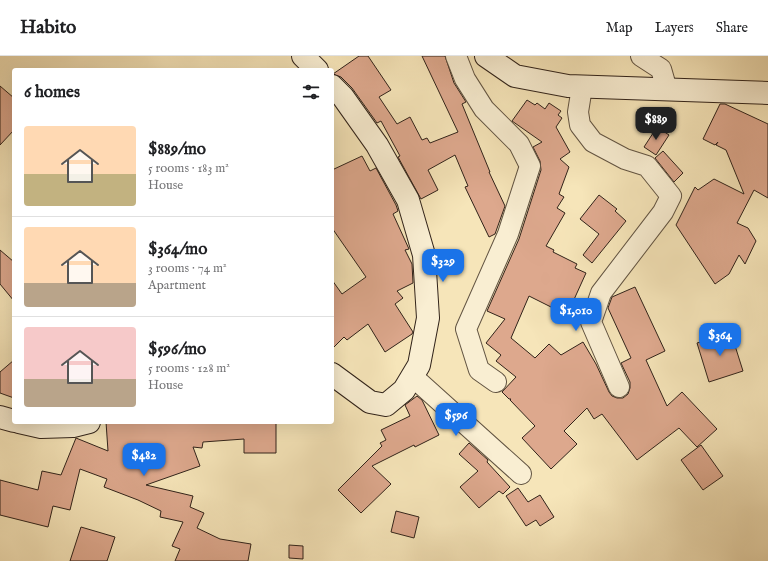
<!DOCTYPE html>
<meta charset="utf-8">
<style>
:root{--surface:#fff;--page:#f2f2f2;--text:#202124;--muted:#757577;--line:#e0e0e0;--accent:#1a73e8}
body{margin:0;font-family:"IM FELL English",serif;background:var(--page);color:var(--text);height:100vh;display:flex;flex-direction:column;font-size:15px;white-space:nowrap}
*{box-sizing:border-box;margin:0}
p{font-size:13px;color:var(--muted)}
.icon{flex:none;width:22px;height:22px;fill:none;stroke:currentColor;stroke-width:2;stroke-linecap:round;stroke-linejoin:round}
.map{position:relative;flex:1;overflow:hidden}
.sheet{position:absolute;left:12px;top:12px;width:322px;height:356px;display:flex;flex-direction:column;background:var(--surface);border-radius:4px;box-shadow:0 4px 16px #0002}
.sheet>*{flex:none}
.price{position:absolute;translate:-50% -34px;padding:0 9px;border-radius:8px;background:var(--accent);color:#fff;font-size:13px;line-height:26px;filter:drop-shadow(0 1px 2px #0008)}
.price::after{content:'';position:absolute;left:50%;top:24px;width:12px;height:9px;margin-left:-6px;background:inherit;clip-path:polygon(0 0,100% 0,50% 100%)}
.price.selected{background:#222;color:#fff}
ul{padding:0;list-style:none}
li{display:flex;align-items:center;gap:12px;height:100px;padding:0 12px}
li+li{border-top:1px solid var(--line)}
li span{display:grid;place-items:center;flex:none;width:112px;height:80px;border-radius:4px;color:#555}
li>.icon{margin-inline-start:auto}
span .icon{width:48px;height:48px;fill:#fffc;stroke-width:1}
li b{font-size:17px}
h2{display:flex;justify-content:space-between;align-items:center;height:48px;padding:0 12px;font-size:17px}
header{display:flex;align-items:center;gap:24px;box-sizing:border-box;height:56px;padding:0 20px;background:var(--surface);border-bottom:1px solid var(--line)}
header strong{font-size:19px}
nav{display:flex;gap:22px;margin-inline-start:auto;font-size:14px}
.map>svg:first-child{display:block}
.building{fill:#dda88d;stroke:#31231a}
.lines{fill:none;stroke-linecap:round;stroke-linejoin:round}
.street-casing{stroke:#625442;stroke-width:22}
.secondary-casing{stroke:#31231a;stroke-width:24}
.street{stroke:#f9eed2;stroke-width:20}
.secondary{stroke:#f9eed2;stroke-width:22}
</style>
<header>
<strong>Habito</strong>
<nav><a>Map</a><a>Layers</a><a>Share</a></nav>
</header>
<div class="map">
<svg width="768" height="505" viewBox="0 0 768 505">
<rect width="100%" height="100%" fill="#f6e5b9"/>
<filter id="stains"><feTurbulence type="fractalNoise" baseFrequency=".005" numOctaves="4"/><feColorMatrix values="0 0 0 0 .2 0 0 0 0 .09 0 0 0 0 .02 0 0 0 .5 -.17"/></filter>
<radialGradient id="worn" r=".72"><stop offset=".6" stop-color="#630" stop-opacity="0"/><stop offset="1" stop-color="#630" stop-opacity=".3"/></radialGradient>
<path class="building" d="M359 0H368L391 34 379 41 397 68 410 61 422 84 427 82 430 87 458 76 422 0H445L454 27 466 46 462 48 490 116H489L505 150 495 178 489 181 465 131 468 130 455 99 428 114 438 134 421 143 398 101 400 100 381 65 377 67 352 32 341 21 333 18Z
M0 30 14 42V74L0 89Z
M527 44 535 49 537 47 545 53 549 47 561 55 558 59 562 62 556 71 570 96 560 103 569 111 559 138 564 141 557 152 565 157 546 190 554 194 553 196 577 208 575 212 586 217 567 259 529 240 511 282 535 302 549 288 561 299 583 286 596 308 609 336 612 340 617 342H623L628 338 630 332V326L621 307 631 302 608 252 612 241 635 231 665 295 646 304 667 350 682 336 717 373 697 391 679 372 637 404 602 358 594 363 587 352 564 375 577 388 551 413 522 382 535 370 510 344 511 343H509L502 336 516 321 496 305 501 299 486 287 505 263 487 255 519 183 541 114 540 105 533 91 542 86 512 65Z
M720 48H725L768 68V142L754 134 737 167 748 172 756 185 745 208 739 199 729 218 715 228 676 169 695 131 698 134 714 123 744 138 726 94 716 89 718 86 715 89 703 83Z
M657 71 669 79 656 99 644 91Z
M663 95 683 117 674 126 655 102Z
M362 100 370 115 376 112 396 149 398 155 393 158 409 193 405 194 412 208 413 227 397 235 403 242 395 248 413 276 412 278 385 296 368 268 347 284 344 281 332 293V224L342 238 366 221 332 172V114Z
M599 139 617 153 615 155 626 165 592 207 583 199 599 178 580 163Z
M0 194 14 206V245L0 228Z
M731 277 743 315 709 326 697 287Z
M14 304V342L0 337V316Z
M417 340 422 344 439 379 415 391 414 389 372 410 391 428 361 457 338 434 382 390 380 387 386 384 381 374 410 360 405 349Z
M106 366H276V397H244V383L203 386 202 392 193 391 200 410 146 429 193 440 190 451 204 457 197 472 220 483 251 488 248 505H175L180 493 172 490 183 466 160 461 161 455 138 444 104 431 107 423 80 413 70 454 53 450 48 471 0 459V424L38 434 42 415 61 419 76 382 108 395Z
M469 387 488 404 487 406 510 431 503 438 499 435 479 452 460 431 478 415 459 398Z
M701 389 723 420 703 434 681 404Z
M518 432 528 446 540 439 554 461 540 470 536 464 526 470 506 440Z
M396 455 419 461 414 482 391 476Z
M81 471 115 481 107 505H70Z
M289 489 303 490V503L289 502Z"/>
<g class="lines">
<g class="street-casing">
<path id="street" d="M456 0 465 23 484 53 519 88 530 110 508 178 466 273 479 314 496 326
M641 0 661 13 667 34
M582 31 578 56 580 69 593 86 625 103 647 110 671 140 663 156 601 237 591 266 619 331
M412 320 521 418"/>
</g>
<g class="secondary-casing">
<path id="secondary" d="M303 0 317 14
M486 0 515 20 568 30 768 37
M332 30 343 41 377 89 408 144 424 199 428 262 419 309 404 334 386 349 370 346 332 318
M0 361 14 365
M19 366 41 371 73 370 89 366"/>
</g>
<use href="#street" class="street"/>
<use href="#secondary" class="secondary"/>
</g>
<rect width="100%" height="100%" filter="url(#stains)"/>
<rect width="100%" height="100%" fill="url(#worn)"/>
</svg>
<b class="price selected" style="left:656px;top:85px">$889</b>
<b class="price" style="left:443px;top:227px">$329</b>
<b class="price" style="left:576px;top:276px">$1,010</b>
<b class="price" style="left:720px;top:301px">$364</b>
<b class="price" style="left:456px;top:381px">$596</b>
<b class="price" style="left:144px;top:421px">$482</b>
<section class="sheet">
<h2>6 homes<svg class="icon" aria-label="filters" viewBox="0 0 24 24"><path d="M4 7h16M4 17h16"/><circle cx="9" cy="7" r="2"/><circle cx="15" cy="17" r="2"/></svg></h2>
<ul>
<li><span style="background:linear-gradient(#ffd9b3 60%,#c2b280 0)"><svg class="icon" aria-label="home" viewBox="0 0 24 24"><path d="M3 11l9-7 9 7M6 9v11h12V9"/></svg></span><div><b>$889/mo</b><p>5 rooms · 183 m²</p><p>House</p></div></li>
<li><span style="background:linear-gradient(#ffd9b3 70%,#b9a48a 0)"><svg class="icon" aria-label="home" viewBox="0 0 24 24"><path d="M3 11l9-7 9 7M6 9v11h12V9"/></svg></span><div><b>$364/mo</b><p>3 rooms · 74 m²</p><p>Apartment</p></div></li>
<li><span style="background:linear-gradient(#f6c9c9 65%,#b9a48a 0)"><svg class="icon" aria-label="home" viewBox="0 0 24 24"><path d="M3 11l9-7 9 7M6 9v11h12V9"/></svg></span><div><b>$596/mo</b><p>5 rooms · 128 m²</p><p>House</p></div></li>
</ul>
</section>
</div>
